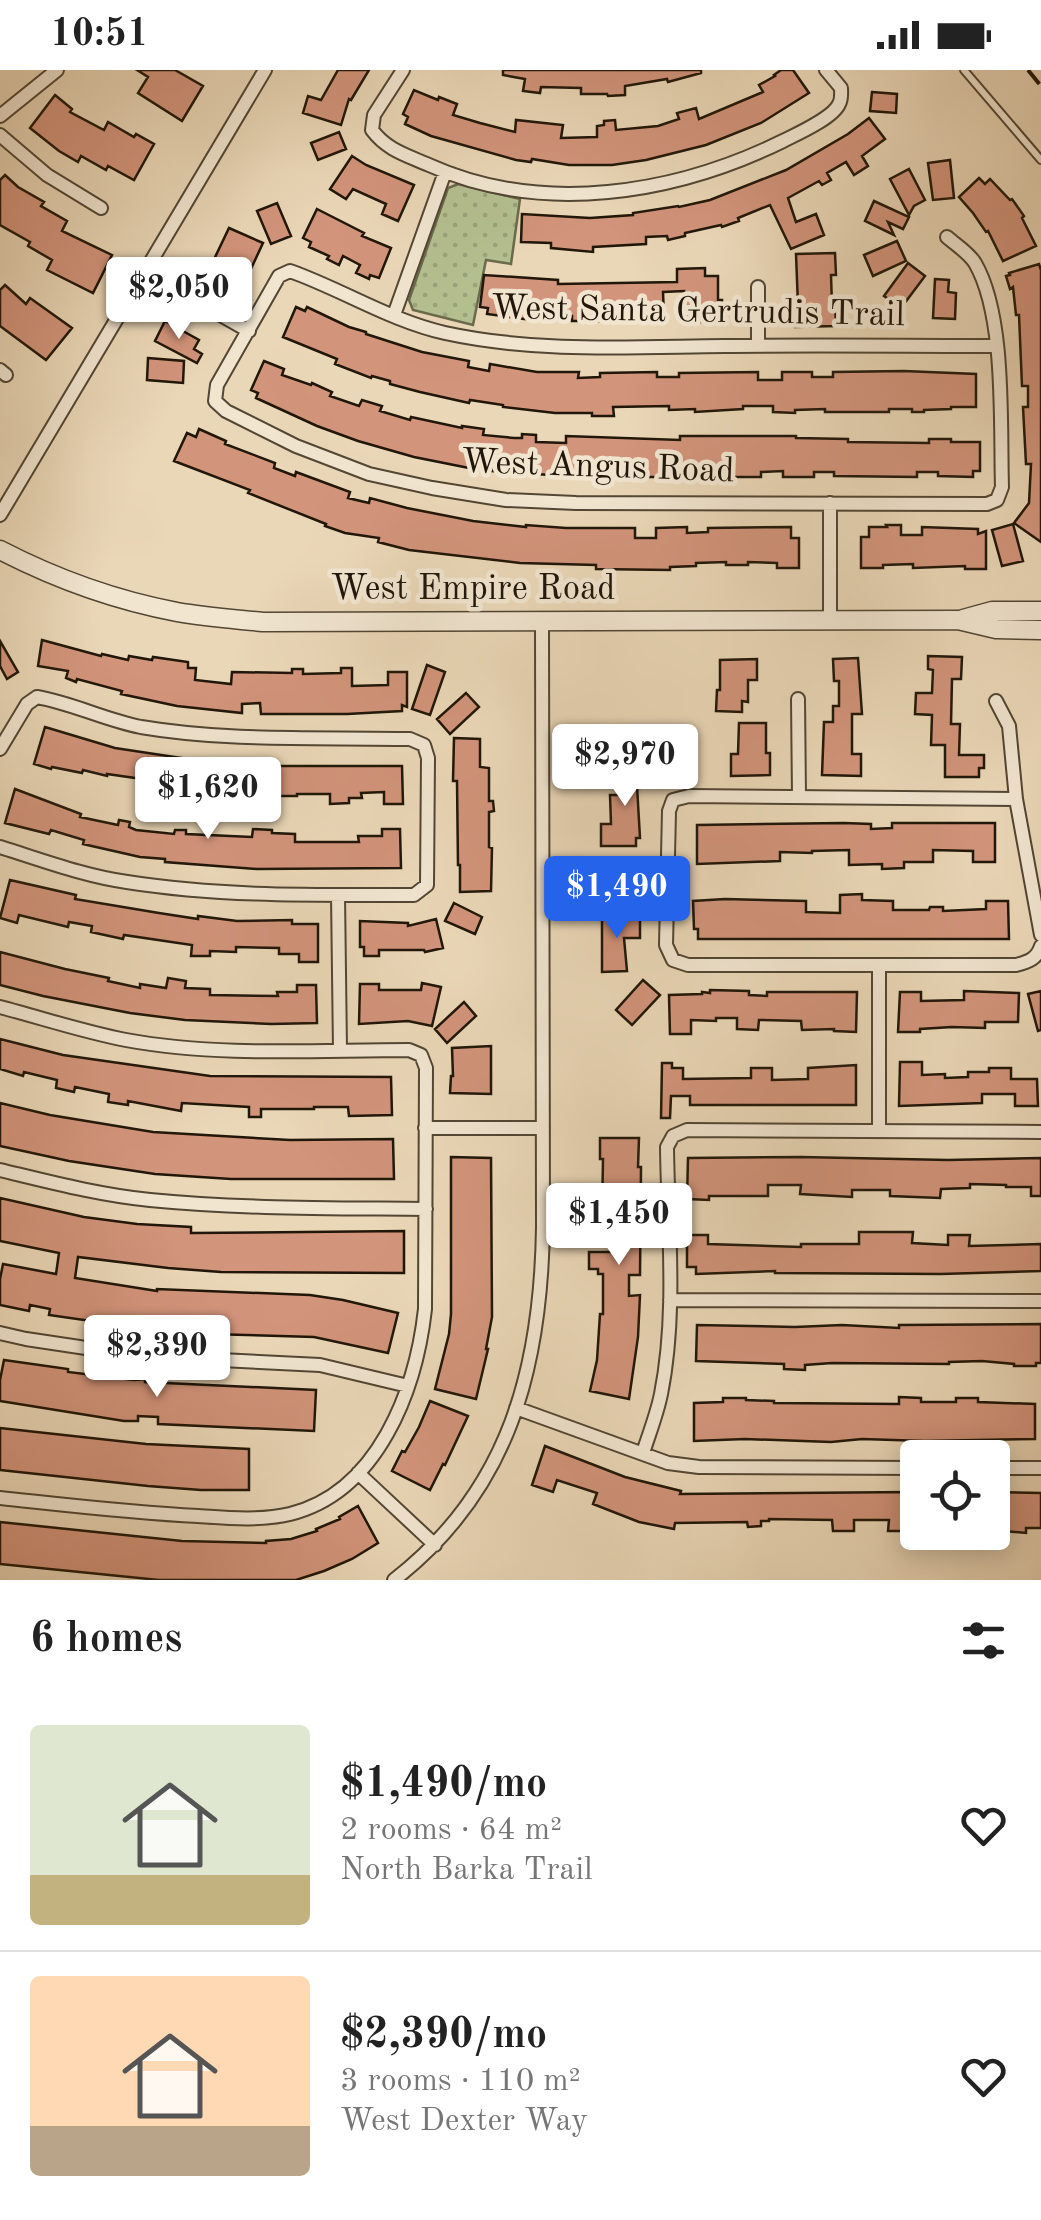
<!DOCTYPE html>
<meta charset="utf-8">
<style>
:root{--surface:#fff;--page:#f6f6f6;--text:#222;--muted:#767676;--line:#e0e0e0;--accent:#2563eb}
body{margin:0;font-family:"Old Standard TT",serif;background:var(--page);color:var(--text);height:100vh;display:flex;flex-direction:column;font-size:38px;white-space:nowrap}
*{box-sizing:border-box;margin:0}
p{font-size:32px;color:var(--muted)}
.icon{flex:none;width:55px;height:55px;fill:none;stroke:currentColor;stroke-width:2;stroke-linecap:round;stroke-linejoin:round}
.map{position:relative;height:1510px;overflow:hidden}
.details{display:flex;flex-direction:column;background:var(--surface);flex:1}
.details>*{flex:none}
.tools{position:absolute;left:900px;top:1370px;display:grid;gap:20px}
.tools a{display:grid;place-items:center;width:110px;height:110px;border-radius:10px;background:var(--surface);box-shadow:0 5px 25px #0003;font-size:50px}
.price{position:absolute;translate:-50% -85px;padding:0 22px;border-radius:10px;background:#fff;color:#222;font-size:32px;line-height:65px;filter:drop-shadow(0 2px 5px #0008)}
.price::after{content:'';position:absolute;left:50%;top:60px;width:30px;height:22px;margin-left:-15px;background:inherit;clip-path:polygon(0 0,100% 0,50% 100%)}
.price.active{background:var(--accent);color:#fff}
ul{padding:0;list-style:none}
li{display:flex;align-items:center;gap:30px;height:250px;padding:0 30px}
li+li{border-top:2px solid var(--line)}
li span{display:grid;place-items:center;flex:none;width:280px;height:200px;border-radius:10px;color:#555}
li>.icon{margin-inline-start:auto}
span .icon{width:120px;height:120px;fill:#fffc;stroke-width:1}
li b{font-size:42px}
h2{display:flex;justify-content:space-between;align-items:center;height:120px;padding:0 30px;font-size:42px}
.status{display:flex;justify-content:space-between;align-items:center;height:70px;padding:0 50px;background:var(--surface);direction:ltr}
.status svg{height:28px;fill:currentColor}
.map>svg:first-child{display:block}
.green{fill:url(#green-dots);stroke:#6a6a4c;stroke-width:2.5}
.building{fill:#d2947b;stroke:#201609;stroke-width:2.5}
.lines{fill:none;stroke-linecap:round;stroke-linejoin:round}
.service-casing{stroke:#524634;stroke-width:10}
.minor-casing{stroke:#524634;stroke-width:16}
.tertiary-casing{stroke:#524634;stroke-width:21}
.service{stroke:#f1e5d0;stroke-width:6}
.minor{stroke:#f1e5d0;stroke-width:12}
.tertiary{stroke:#f1e5d0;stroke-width:18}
.rail{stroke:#201609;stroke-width:4;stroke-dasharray:18 18;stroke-linecap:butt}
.labels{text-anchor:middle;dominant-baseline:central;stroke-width:9;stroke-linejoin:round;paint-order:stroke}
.street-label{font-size:35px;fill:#201609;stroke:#f1e5d0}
</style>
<div class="status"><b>10:51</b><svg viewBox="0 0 49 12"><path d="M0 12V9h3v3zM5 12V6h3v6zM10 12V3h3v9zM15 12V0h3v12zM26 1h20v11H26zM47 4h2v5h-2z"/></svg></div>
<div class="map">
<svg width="1041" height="1510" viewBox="0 0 1041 1510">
<defs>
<pattern id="green-dots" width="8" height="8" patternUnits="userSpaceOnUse" patternTransform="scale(2.5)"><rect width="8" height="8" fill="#b4bf90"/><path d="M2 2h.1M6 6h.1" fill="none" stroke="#9aa37b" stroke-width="1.8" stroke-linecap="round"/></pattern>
</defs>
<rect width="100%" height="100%" fill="#ead7b7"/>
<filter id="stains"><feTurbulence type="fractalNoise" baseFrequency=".002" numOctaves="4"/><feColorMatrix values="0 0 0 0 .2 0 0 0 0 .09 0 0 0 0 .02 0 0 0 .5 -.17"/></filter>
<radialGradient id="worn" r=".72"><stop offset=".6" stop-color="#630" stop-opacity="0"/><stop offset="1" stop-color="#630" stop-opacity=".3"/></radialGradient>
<path class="green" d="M458 114 520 129 511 194 486 190 473 255 413 240 409 230 448 118Z"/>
<path class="building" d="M137 0H175L203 16 182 51 138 23 148 7Z
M338 0H369L351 30 349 29 341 55 303 43 308 26 321 30Z
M503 0H701V3L668 12 667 9 625 16V25L608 26 607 24H581V18L541 17 540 23 523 21 525 9 503 5Z
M781 0H793L809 23 761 53 706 75 646 90 612 95H569L532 89 531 92 516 90 431 66 405 54 408 47 403 44 414 20 438 30 439 27 457 34 453 45 480 53 515 62 516 50 544 53 563 55 561 68 597 67V56L604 55V51L615 50 616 60 658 56 679 49 677 43 696 38 699 49 763 22 759 15 775 6 774 5Z
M872 22 897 24 896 43 870 41Z
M55 25 72 39 70 42 104 60 108 52 134 67 136 64 154 74 134 110 108 96 106 100 81 86 78 92 59 81 30 58Z
M869 48 885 69 862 86 868 96 854 105 846 92 827 103 831 110 822 115 819 111 788 128 796 152 816 144 824 165 791 179 770 135 738 148 739 151 722 157 721 155 685 163V166L668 170 667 166 646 167V174L593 177V182L551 178V173L521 172 522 144 590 148 633 145V143L678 136 679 137 710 130 786 100 848 64Z
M339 62 346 79 318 90 311 73Z
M352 86 366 95 414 115 398 151 382 144 386 134 353 119 346 129 330 119Z
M950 90 954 128 933 130 928 93Z
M909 99 925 130 914 136 909 145 890 109Z
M5 105 18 117 44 132 41 136 67 151 62 161 112 185 93 223 47 200 52 190 28 176 30 172 0 155V110Z
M979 108 985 114 990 109 1010 130 1012 129 1024 146 1022 148 1036 176 1003 191 988 161 986 162 973 143 959 127Z
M874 131 909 147 903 159 888 152 894 165 865 151Z
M277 133 291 166 271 174 257 141Z
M317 139 364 163 362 166 391 178 379 208 370 205 369 209 356 203 360 195 343 186 339 195 327 189 329 186 309 177 311 172 303 168Z
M229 158 263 173 242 218 207 204Z
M897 171 906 191 873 206 864 185Z
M835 183 836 205H831L832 235H835L836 256 795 257V249H790V236H798L796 184Z
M908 193 925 206 901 238 884 226Z
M1039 194 1041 200V472L1014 453 1029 433 1031 394H1026L1023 337H1028V316H1022L1019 245H1016L1013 217 1010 219 1006 206 1010 205 1009 203Z
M705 198V206H718V230H722V246L717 247V252H685L684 221 663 222 664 247H655V251H572V246L547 245V250L524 249 487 244 488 238 480 237 484 205 558 210V214L677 212V199Z
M935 209 949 210 948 222 956 223 955 249 933 248Z
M5 215 26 234 30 228 72 258 46 290 0 256V220Z
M296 237 305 241 307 237 349 257 366 262V264L422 282 469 291 468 297 489 301 490 294 537 302H579L578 308 600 307V303L657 302V307H679V303L758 302V310H782V302H812V307H833V302L904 301 976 304V337H951V339L924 340V342H912V339H889V342H825V339L795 340V343L773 342V336H743V339L695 342V339L669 340V336L613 337 614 346H592V343H555L503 337V335L470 330 469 333 420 322 390 314V311L372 306 371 308 335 294 337 289 283 267Z
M165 251 199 270 194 279 202 284 197 293 155 271Z
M148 288 184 291 183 313 147 310Z
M264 291 284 299 282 305 311 315 312 313 332 322 330 326 359 336 362 330 382 336 380 341 410 350 411 347 462 358V356L484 359 483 365 514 368H522V364L536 365V372L566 373V366L680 370V366H796V368L848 369V372L929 373V369H951V372H980V401H973V407L938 406V402H917V407L834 406V402H814V407H783V401L761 402V407H578L492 401 493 394 470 392 469 398 414 387 358 371 317 356 256 328 258 323 251 320Z
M199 359 226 371 225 374 275 393 274 398 295 406 296 402 350 422 348 428 369 433 370 428 407 438 473 451 526 457V455L566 458H635V468H656V458L687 457V463L708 462V458L791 457V468H799V498H777V493L748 492V495H726V492L696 493V496L670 497V500L596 499V495L520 493 409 480 378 472 379 468 345 463 325 456 326 454 248 423 250 420 174 391 187 363 196 367Z
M1013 454 1023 491 1002 496 992 460Z
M886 455H901V465H922V457L978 459V464L986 461V499H965V496L913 498V494L883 495V498H861V467H869V457H887Z
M42 570 101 586 102 584 128 590 129 586 152 590 153 587 188 592V598H196L195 610 231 614 232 602 292 603V599H303V604L341 603V598H352V616L388 615V602H407V637L402 635V641L347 644H261L260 633 242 634V643L177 636 121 624 122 621 77 609 76 612 66 608 68 601 38 596Z
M0 571 18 602 7 609 0 596Z
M928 586 962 587 961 609H952L951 654H960L959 685H984V698H979V707H945V675H931L932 645 915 644 916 623H932L933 600 928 599Z
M858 588 862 644H852V684H861V706L822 705 824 652H833V636H839V611H834L833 589Z
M757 589V610H748V632L742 631V642L716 641 717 620H720V590Z
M427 595 445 602 430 645 412 639Z
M466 623 479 637 450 664 437 649Z
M739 653H766V683H770V705L731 706V684H738Z
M45 657 115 678 201 691 267 696H402L403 734H384V722L361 723 362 728H349V733L330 734V724H297V726H271V739H260V734H253V723L216 720 215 731 197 729V724L148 716 149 711 142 709 107 704V706L83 700 82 703 52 697 51 699 34 694Z
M454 668 480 669V697L489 698V731H493L494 741 489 742V777L492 778 491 821 460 822V795H458L457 711H453Z
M644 695V716H637L640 768H636V776H601V754H611L610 725H618V696Z
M15 719 81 744 80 747 118 755 119 750 130 752 129 757 136 760 174 764 175 760H186V764L252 767 253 759 272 760V763L295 764V772H359L358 766H382V759H400L401 798 257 799 165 792V789L140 787 83 774 84 770 51 760 49 764 5 753Z
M844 753 871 754V759L892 758V753H995V792H973V781L933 780V792H904V798L882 799V794L849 795V780L812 781V783L780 782V791L697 794V755Z
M10 810 76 825 75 829 159 843 198 849V846L237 851 292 850V854H318V892H299V884H279V878L236 877V882L210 881V886H191L192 875 124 865 123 869 91 862 92 856 69 852 68 857 19 845 17 853 0 848Z
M862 824V830L893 831V840H929L930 837H943V841L986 839V831H1008L1009 869H698V859H694L693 831 725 829 806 831V842L840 843V825Z
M454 833 482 847 475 864 445 851Z
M602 846 640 847V868H624L627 901 602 902Z
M436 849 443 878 425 882 424 880H379V886H364V877H360V851L408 853V856Z
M0 882 65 899 109 908 108 911 140 918V914L166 918 168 908 186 911 185 918 210 919V925L278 926 277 922H297V915H316L317 953 271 954 185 950 130 943 43 926 0 915Z
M643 910 660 925 632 955 616 940Z
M422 913 441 917 432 956 408 951 359 954 360 914H379V920H421Z
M710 920 749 921V925L767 926V922H857L856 962 834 961V959L802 960 801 951 759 950 758 960 737 959V948H716V951L691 950V964H670L669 925 702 924V922L710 923Z
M964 921 1019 923 1018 952H985V958L952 957 920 959V962H898L900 922H921V931L964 930Z
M1041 921V960L1038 961 1028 924Z
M464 932 476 946 447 973 435 959Z
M0 969 63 985 210 1006 391 1007 392 1045 349 1046 348 1037H314V1039H261V1047H249V1037L182 1033 181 1041 128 1031V1035L108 1032 109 1024 75 1017 74 1022 56 1018 57 1010 24 1002 23 1006 0 999Z
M491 976V1024L450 1023 451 1006H453L452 978Z
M900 992H922V1005L945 1004V1008L968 1007V1002H989V998H1011V1009H1037L1038 1036H1015V1024H982V1033L899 1036Z
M662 993H672V998H683V1009L751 1008V998H772V1010L808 1009V998L856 995V1035H690V1026H671L670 1048H661Z
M0 1033 50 1045 153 1062 290 1070 393 1069 394 1109H231L155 1104 69 1091 0 1076Z
M600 1068H639L638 1097H641L640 1205H629V1226L640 1225 638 1267 629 1329 590 1321 597 1290 600 1244H603V1204H598V1199H589V1182H614V1148H602L603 1089H600Z
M451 1087 491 1088 492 1247 486 1279H488L476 1329 435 1319 449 1264 451 1244Z
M801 1087 948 1090 1041 1088V1126H1031V1117H1006V1115L970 1114V1118L941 1119 940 1128 890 1126V1120H852V1127L800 1124 801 1115H768V1126H709V1130L687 1129 688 1088Z
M0 1128 84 1147 137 1154 191 1157V1163L404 1161V1203L221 1202 168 1198 78 1187 75 1208 157 1221V1219L310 1225 343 1230 398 1243 388 1283 314 1267 209 1264 147 1259 49 1245 50 1239 30 1235 29 1241 0 1235V1209L3 1194 56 1204 59 1183 0 1171Z
M859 1162H913L912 1173 948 1175V1165H970L969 1176 1041 1174V1201L941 1204 775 1203V1201L696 1204V1197H687V1165H708V1174L801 1177V1174H859Z
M1041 1254V1293H1036V1296H1014V1294L982 1291 949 1292V1294L832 1293 805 1295V1300L784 1299V1294L696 1291 697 1255 795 1257 842 1255 899 1258V1255Z
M4 1290 68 1299V1302L134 1310 145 1309V1312L316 1320 314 1361 158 1354V1347L138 1346V1351H124L0 1331V1310Z
M899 1327 921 1328V1332H956V1328H978V1332L1035 1334V1369L925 1371 862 1369 831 1372 745 1369 694 1371V1333L723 1332V1328H746V1330L774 1331V1333L899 1334Z
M430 1331 468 1346 445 1395 443 1394 430 1420 392 1401 402 1381 405 1382 419 1357Z
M0 1358 146 1374 249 1379V1420H201L148 1416 0 1400Z
M545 1376 625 1407 681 1421 680 1424 911 1422 910 1461H888L889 1450H854V1461H833L832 1450 769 1449V1451H761V1456L748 1457 747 1452 675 1453 674 1459 639 1452 593 1434 597 1423 557 1410 553 1422 532 1415Z
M992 1422 1041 1423V1458H1026V1463L992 1460Z
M358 1436 378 1473 352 1489 324 1501 296 1510H159L0 1494V1452L182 1471 266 1473V1471L291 1469 317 1461 316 1459 340 1449 339 1447Z"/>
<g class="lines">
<g class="service-casing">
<path id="service" d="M964 0 1041 90"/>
</g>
<g class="minor-casing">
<path id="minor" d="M403 0 374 45 372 60C387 80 406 85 429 95 542 146 675 124 783 71 797 64 833 48 839 34 842 29 841 23 841 18L826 0
M0 46 57 0
M0 65 47 105 101 138
M947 167C956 175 969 183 975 193 1006 246 1000 355 1002 417L997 430 987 434 576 433 506 430 432 418 369 404 296 376 226 341 215 331 217 315 279 206 290 201C341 219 391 251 445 263 537 283 631 277 724 276 815 275 906 276 997 276
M145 202 249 261
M394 245 445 102
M758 276V217
M0 300 6 305
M830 433V550
M0 445 265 0
M798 629 799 726
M996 631 1009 656 1016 729 1041 865
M0 679 27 634 37 627C72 633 105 650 141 657 229 672 321 667 410 669L424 675 428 688 427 815 414 825C319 825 222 827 127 812 84 806 42 790 0 777
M1016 729 689 726 673 730 669 741 666 875 673 890 688 895H1016C1028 892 1037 889 1041 876
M543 812 668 813
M338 825 340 980
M879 895V1060
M0 937C42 948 84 962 126 970 219 987 315 980 409 980L421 985 426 998 425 1239C416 1320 378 1422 290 1444 260 1451 228 1448 198 1446 132 1443 66 1435 0 1428
M425 1058H543
M0 1100C50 1112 99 1125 150 1130 242 1139 334 1138 426 1139
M670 1230 1041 1231
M0 1263 26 1269 86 1278 181 1288 320 1295 408 1316
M516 1338 668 1393 699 1397 918 1398
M643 1383C649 1364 657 1344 661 1324 677 1244 668 1158 667 1077L673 1066 687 1060 1041 1062
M992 1398H1041
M358 1403 435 1475
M394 1510C510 1420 541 1297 543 1157L542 551"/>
</g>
<g class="tertiary-casing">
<path id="tertiary" d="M0 480C56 509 114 530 177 542 205 547 234 549 263 552L958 550 996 559 1041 560
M963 549 992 541H1041"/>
</g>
<use href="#service" class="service"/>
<use href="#minor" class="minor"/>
<use href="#tertiary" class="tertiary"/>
<path class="rail" d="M1028 0 1041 16"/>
</g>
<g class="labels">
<g class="street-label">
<text transform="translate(698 242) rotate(1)">West Santa Gertrudis Trail</text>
<text transform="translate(598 397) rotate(2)">West Angus Road</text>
<text x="473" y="519">West Empire Road</text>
</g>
</g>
<rect width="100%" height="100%" filter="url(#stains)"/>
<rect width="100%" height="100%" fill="url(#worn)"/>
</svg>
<div class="tools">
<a><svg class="icon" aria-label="locate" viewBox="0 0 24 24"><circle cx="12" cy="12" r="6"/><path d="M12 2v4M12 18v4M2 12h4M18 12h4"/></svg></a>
</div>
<b class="price" style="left:179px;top:272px">$2,050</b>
<b class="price" style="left:625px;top:739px">$2,970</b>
<b class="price" style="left:208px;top:772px">$1,620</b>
<b class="price active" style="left:617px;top:871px">$1,490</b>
<b class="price" style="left:619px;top:1198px">$1,450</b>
<b class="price" style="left:157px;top:1330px">$2,390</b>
</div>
<section class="details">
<h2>6 homes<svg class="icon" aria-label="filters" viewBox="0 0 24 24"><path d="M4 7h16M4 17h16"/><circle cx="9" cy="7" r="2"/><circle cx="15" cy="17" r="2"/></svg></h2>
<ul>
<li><span style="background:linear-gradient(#dfe7d0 75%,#c2b280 0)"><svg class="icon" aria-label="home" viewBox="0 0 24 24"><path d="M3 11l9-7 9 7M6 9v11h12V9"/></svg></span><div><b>$1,490/mo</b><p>2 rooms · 64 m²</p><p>North Barka Trail</p></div><svg class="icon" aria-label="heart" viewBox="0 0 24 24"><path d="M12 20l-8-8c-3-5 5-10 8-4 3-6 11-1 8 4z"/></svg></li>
<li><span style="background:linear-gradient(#ffd9b3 75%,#b9a48a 0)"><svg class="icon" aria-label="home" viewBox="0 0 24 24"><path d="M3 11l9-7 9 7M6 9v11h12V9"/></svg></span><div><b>$2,390/mo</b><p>3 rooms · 110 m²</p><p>West Dexter Way</p></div><svg class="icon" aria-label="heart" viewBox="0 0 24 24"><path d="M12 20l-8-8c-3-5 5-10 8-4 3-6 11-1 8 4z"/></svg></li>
</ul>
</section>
